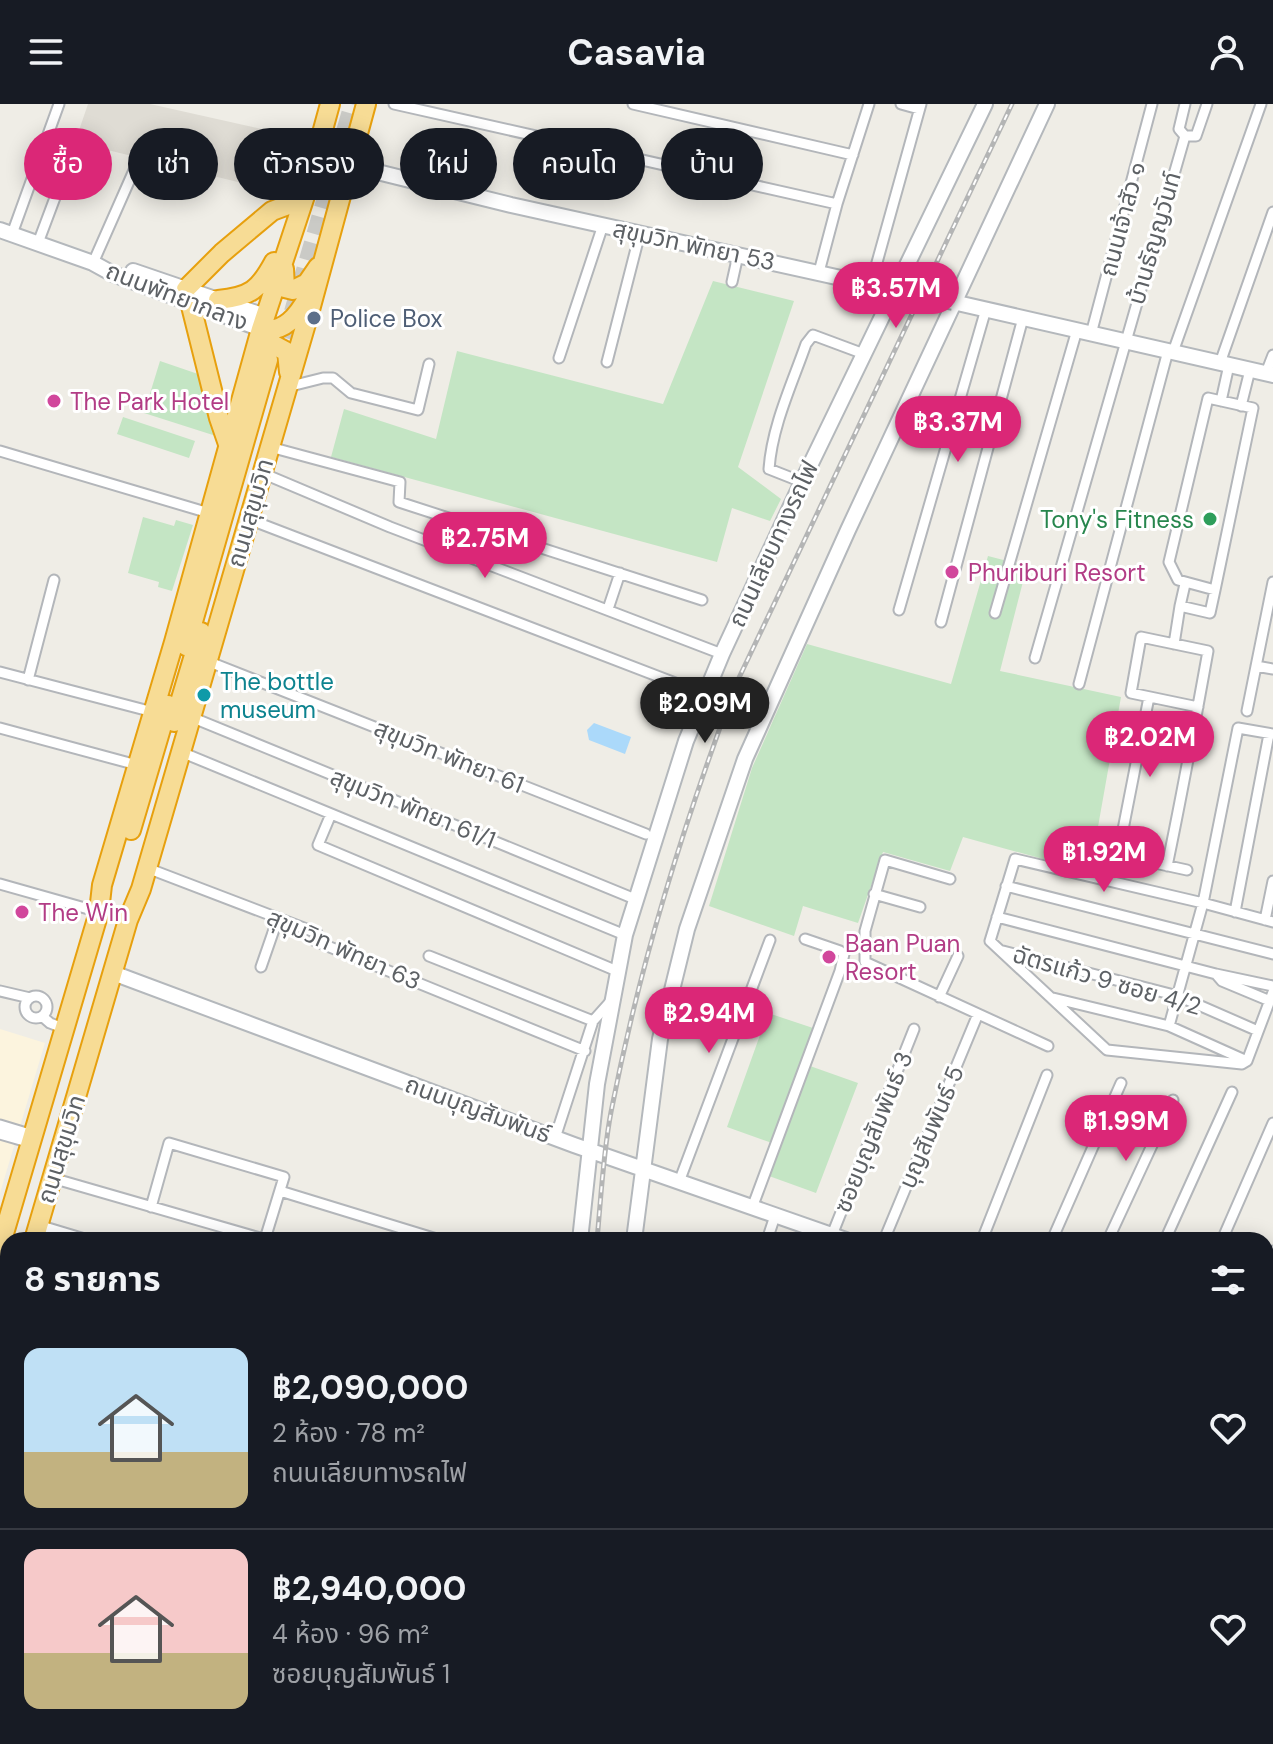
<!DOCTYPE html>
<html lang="th">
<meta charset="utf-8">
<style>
:root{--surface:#171b24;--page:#20242c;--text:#f1f3f6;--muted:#9ea1a6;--line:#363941;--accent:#db2777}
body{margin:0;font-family:"DM Sans","Noto Sans Thai",sans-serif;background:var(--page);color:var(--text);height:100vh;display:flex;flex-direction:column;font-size:30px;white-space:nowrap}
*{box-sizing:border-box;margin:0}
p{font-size:26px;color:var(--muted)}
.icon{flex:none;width:44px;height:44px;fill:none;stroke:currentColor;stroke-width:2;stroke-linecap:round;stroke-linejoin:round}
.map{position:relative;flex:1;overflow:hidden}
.drawer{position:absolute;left:0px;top:1128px;width:1274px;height:512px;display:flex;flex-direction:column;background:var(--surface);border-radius:24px 24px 0 0;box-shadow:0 4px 20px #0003}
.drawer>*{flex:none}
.guide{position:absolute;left:24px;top:24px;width:800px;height:72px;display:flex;gap:16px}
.price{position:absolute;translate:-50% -68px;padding:0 18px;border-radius:28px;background:var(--accent);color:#fff;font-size:26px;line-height:52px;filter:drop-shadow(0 2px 4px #0008)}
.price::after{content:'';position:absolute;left:50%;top:48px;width:24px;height:18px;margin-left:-12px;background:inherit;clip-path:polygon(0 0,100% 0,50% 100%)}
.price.current{background:#222;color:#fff}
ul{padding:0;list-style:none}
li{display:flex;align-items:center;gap:24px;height:200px;padding:0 24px}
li+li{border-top:2px solid var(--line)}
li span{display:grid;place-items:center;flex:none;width:224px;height:160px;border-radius:16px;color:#555}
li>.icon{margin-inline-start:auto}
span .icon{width:96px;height:96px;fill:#fffc;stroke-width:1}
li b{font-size:34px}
h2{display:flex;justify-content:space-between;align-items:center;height:96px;padding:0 24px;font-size:34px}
.tag{padding:0 28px;border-radius:36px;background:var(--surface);box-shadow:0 4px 20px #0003;font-size:28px;line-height:72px}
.tag.current{background:var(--accent);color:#fff}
header{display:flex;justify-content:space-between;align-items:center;height:104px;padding:0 24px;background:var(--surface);font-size:36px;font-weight:700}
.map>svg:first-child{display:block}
.commercial{fill:#fcf4de}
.education{fill:#dfdcd4}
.green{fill:#c4e5c4}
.water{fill:#abd9fa}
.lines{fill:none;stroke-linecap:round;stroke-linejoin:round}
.highway-tunnel{stroke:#cacac6;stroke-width:18;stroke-dasharray:18 9;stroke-linecap:butt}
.street-casing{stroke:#b3b6ba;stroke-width:13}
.secondary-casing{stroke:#b4b8bc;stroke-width:18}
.highway-casing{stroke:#e7a00e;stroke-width:22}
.street{stroke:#fff;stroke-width:9}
.secondary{stroke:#fff;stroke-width:14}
.highway{stroke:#f7dc95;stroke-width:18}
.rail-casing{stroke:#b4b5b5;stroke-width:5}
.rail{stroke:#fff;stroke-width:2;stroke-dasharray:6;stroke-linecap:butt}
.secondary-bridge-casing{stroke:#b4b8bc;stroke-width:18;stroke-linecap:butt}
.secondary-bridge{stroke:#fff;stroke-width:14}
.service-dot{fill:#5c6f8a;stroke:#fff;stroke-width:3}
.hotel-dot{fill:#d1479c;stroke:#fff;stroke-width:3}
.leisure-dot{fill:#2e9e5b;stroke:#fff;stroke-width:3}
.culture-dot{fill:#0f9aa8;stroke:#fff;stroke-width:3}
.labels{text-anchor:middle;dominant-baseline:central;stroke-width:6;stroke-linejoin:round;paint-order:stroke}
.street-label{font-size:24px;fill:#5d6165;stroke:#fff}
.service-label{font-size:24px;fill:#4e5e75;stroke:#fff;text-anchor:start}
.hotel-label{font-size:24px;fill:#b23c85;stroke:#fff;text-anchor:start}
.leisure-label{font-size:24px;fill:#27864d;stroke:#fff;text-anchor:end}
.culture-label{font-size:24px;fill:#0d838f;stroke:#fff;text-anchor:start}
</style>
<header><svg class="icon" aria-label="menu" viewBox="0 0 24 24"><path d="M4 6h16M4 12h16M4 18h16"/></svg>Casavia<svg class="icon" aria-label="person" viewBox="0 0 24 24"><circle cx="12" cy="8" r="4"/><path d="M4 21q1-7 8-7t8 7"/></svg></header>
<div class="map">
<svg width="1273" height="1640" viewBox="0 0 1273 1640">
<rect width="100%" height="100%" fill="#efede6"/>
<path class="commercial" d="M0 925 45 939 0 1089Z"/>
<path class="education" d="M88 0H150L306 35 290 91 75 38Z"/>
<path class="green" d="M713 177 794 197 738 363 781 395 770 417 732 404 717 458 331 353 344 305 436 335 457 247 663 300Z
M160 257 198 270 216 332 144 309Z
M123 313 195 337 189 354 117 330Z
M143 413 174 422 176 416 193 421 172 487 158 483 159 478 128 469Z
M988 452 1027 462 1000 567 1121 593 1090 768 963 733 950 767 883 748 858 819 803 802 794 832 709 802 752 664 807 540 951 580Z
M768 909 813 924 772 1039 727 1023Z
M810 962 858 979 816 1089 769 1072Z"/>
<path class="water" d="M594 619 631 633 625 650 589 636 587 626Z"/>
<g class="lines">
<path class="highway-tunnel" d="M278 260 353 0"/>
<g class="street-casing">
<path id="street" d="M394 0 837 100
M633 0 853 51
M901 0 919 5
M1185 32H1196L1207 0
M12 130 59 0
M38 139 74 43
M93 159 135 64
M819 168 837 100 869 0
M732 178 738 151
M871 180 921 0
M1091 230 1152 0
M1173 248 1261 0
M559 254 603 121
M607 258 640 129
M1220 259 1273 108
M1266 269 1273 251
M287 283 323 274H333L351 289 418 306 429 260
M1221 297 1229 261
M1241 302 1250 266
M270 343 400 378 399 398 702 496
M0 347 209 409
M262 369 390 423 722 550
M802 378 769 365C772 322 792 280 806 240L813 231 864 250
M248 415 704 590
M1185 480 1180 502 1210 509 1215 486 1253 304 1208 294 1169 458 1178 476 1215 486
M608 505 620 469
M899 506 986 205
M995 509 1077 226
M941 518 1023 214
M1174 540 1180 502
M1035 554 1185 32 1179 25 1185 0
M207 557 646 730
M1256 562 1273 565
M0 568 153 608
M28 576 54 476
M1079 580 1168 247
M1149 593 1118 751 1187 766
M1247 607 1273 478
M191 613 635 795
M0 624 137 661
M181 648 625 831
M331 710 318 741 617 867
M1167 762C1182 691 1195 619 1208 547L1141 533 1131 589 1198 603
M147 764 317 829 315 837 585 947
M950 775 885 756 865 827V858L1048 942
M0 780 99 808
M1006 782 1273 850
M874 790 920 803
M1235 808 1269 630
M997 813 1216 870 1273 882
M1265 816 1273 777
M1003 847 1178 892 1258 927
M429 852 593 917
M261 863 278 814
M1216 870 1222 877 1270 897
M0 887 30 894
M25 903a11 11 0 1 1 22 0a11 11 0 1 1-22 0Z
M939 893 958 852
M1053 894 1169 922 1247 957
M42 912 50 919 63 924
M1169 922 1203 799 1238 624 1273 630
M1247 957 1242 960 1107 946 990 837 1015 755 1203 799 1273 818
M1247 957 1273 888
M0 1021 33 1031
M0 1030 31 1039
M555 1034 593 917 610 898
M52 1074 267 1136
M679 1078 770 836
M280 1087 440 1136
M151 1103 169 1039 284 1073 265 1135
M752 1104 840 867 844 850 840 847 805 835
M38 1121 88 1136
M832 1131 914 925
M767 1136 775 1112
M884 1136 978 910
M982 1136 1047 971
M1052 1136 1121 979
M1108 1136 1173 996
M1165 1136 1232 988
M1222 1136 1273 1019
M1266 1165 1273 1147
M1266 1301 1273 1284
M0 1361 8 1363
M0 1421 8 1424
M1266 1436 1273 1418
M0 1549 8 1551
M1266 1583 1273 1565
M0 1616 8 1618
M57 1632 85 1640
M146 1632 175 1640
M324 1632 351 1639
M741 1632 761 1640
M885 1632 906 1640
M389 1640 391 1632
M694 1640 697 1632
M703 1640 706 1632
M936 1640 939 1632
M975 1640 978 1632
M1035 1640 1038 1632
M1080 1640 1083 1632
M1188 1640 1191 1632
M1244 1640 1247 1632"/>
</g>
<g class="secondary-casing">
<path id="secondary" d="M349 61 511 101 895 186
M0 126 93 159 113 170 261 225
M133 167 265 212
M953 198 1273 271
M113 869 574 1041 846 1136
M580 1136 597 980 625 831 686 637 722 550 802 378 985 0
M634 1136 660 935 687 825 745 655 848 426 1047 0
M1266 1270 1273 1271
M527 1640 528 1632
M578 1640 579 1632"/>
</g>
<g class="highway-casing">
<path id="highway" d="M284 165 285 184 293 186 307 179 318 163
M186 185 222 149 272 107 304 95
M218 196C250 193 259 186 274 158
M190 198 219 314 229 343
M261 225C284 230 298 211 308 193
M256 259 264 245 274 241 287 248 289 268
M186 542 268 256
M174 618 201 528
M131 726 168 601
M34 1136 128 816 141 785 310 206 366 0
M0 1143 99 808 102 781 174 538 261 225 304 95 330 0
M0 1250 8 1223"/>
</g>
<use href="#street" class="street"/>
<use href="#secondary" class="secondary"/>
<use href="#highway" class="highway"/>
<g class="rail-casing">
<path id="rail" d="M597 1136C601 1094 603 1050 611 1008 640 859 683 722 736 580L1012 0
M542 1640 543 1632"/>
</g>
<use href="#rail" class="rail"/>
<g class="secondary-bridge-casing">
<path id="secondary-bridge" d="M895 186 953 198"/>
</g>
<use href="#secondary-bridge" class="secondary-bridge"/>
</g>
<circle class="service-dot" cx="314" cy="214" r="8"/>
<g class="hotel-dot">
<circle cx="54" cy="297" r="8"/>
<circle cx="952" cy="468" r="8"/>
<circle cx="22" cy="808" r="8"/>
<circle cx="829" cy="853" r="8"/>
</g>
<circle class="leisure-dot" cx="1210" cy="415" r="8"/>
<circle class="culture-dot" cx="204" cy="591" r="8"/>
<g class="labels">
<g class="street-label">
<text transform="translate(1122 115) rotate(-75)">ถนนเจ้าสัว ๑</text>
<text transform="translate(1154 134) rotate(-74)">บ้านธัญญวันท์</text>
<text transform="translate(694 141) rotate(12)">สุขุมวิท พัทยา 53</text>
<text transform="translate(177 192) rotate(21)">ถนนพัทยากลาง</text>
<text transform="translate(250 409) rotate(-74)">ถนนสุขุมวิท</text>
<text transform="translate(773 440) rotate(-65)">ถนนเลียบทางรถไฟ</text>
<text transform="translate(449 652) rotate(22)">สุขุมวิท พัทยา 61</text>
<text transform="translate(413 704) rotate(22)">สุขุมวิท พัทยา 61/1</text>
<text transform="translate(344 845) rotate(24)">สุขุมวิท พัทยา 63</text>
<text transform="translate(1107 876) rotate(16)">ฉัตรแก้ว 9 ซอย 4/2</text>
<text transform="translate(478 1005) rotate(20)">ถนนบุญสัมพันธ์</text>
<text transform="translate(931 1023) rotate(-67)">บุญสัมพันธ์ 5</text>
<text transform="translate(873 1028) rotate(-68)">ซอยบุญสัมพันธ์ 3</text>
<text transform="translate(61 1045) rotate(-73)">ถนนสุขุมวิท</text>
</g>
<g class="service-label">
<text x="330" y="214">Police Box</text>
</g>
<g class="hotel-label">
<text x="70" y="297">The Park Hotel</text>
<text x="968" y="468">Phuriburi Resort</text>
<text x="38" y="808">The Win</text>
<text x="845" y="839">Baan Puan<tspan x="845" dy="28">Resort</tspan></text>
</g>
<g class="leisure-label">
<text x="1194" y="415">Tony's Fitness</text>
</g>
<g class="culture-label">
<text x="220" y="577">The bottle<tspan x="220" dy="28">museum</tspan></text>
</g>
</g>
</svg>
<b class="price" style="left:896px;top:226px">฿3.57M</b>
<b class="price" style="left:958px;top:360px">฿3.37M</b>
<b class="price" style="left:485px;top:476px">฿2.75M</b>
<b class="price current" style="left:705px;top:641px">฿2.09M</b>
<b class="price" style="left:1150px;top:675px">฿2.02M</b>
<b class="price" style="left:1104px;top:790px">฿1.92M</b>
<b class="price" style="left:709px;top:951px">฿2.94M</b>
<b class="price" style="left:1126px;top:1059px">฿1.99M</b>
<div class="guide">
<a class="tag current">ซื้อ</a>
<a class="tag">เช่า</a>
<a class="tag">ตัวกรอง</a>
<a class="tag">ใหม่</a>
<a class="tag">คอนโด</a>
<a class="tag">บ้าน</a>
</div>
<section class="drawer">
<h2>8 รายการ<svg class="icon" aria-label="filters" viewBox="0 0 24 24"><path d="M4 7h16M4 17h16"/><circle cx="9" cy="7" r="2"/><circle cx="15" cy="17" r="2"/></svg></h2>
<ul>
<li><span style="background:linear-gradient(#bfe0f5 65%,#c2b280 0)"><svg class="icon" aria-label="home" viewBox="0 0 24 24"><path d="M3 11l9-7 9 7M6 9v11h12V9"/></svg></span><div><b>฿2,090,000</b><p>2 ห้อง · 78 m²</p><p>ถนนเลียบทางรถไฟ</p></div><svg class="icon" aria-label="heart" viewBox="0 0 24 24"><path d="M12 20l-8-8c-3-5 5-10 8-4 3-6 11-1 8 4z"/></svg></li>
<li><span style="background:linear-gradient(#f6c9c9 65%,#c2b280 0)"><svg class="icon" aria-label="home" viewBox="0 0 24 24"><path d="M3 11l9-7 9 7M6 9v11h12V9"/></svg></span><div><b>฿2,940,000</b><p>4 ห้อง · 96 m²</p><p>ซอยบุญสัมพันธ์ 1</p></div><svg class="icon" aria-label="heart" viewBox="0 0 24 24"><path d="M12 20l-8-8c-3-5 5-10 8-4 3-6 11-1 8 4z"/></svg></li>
</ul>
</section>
</div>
